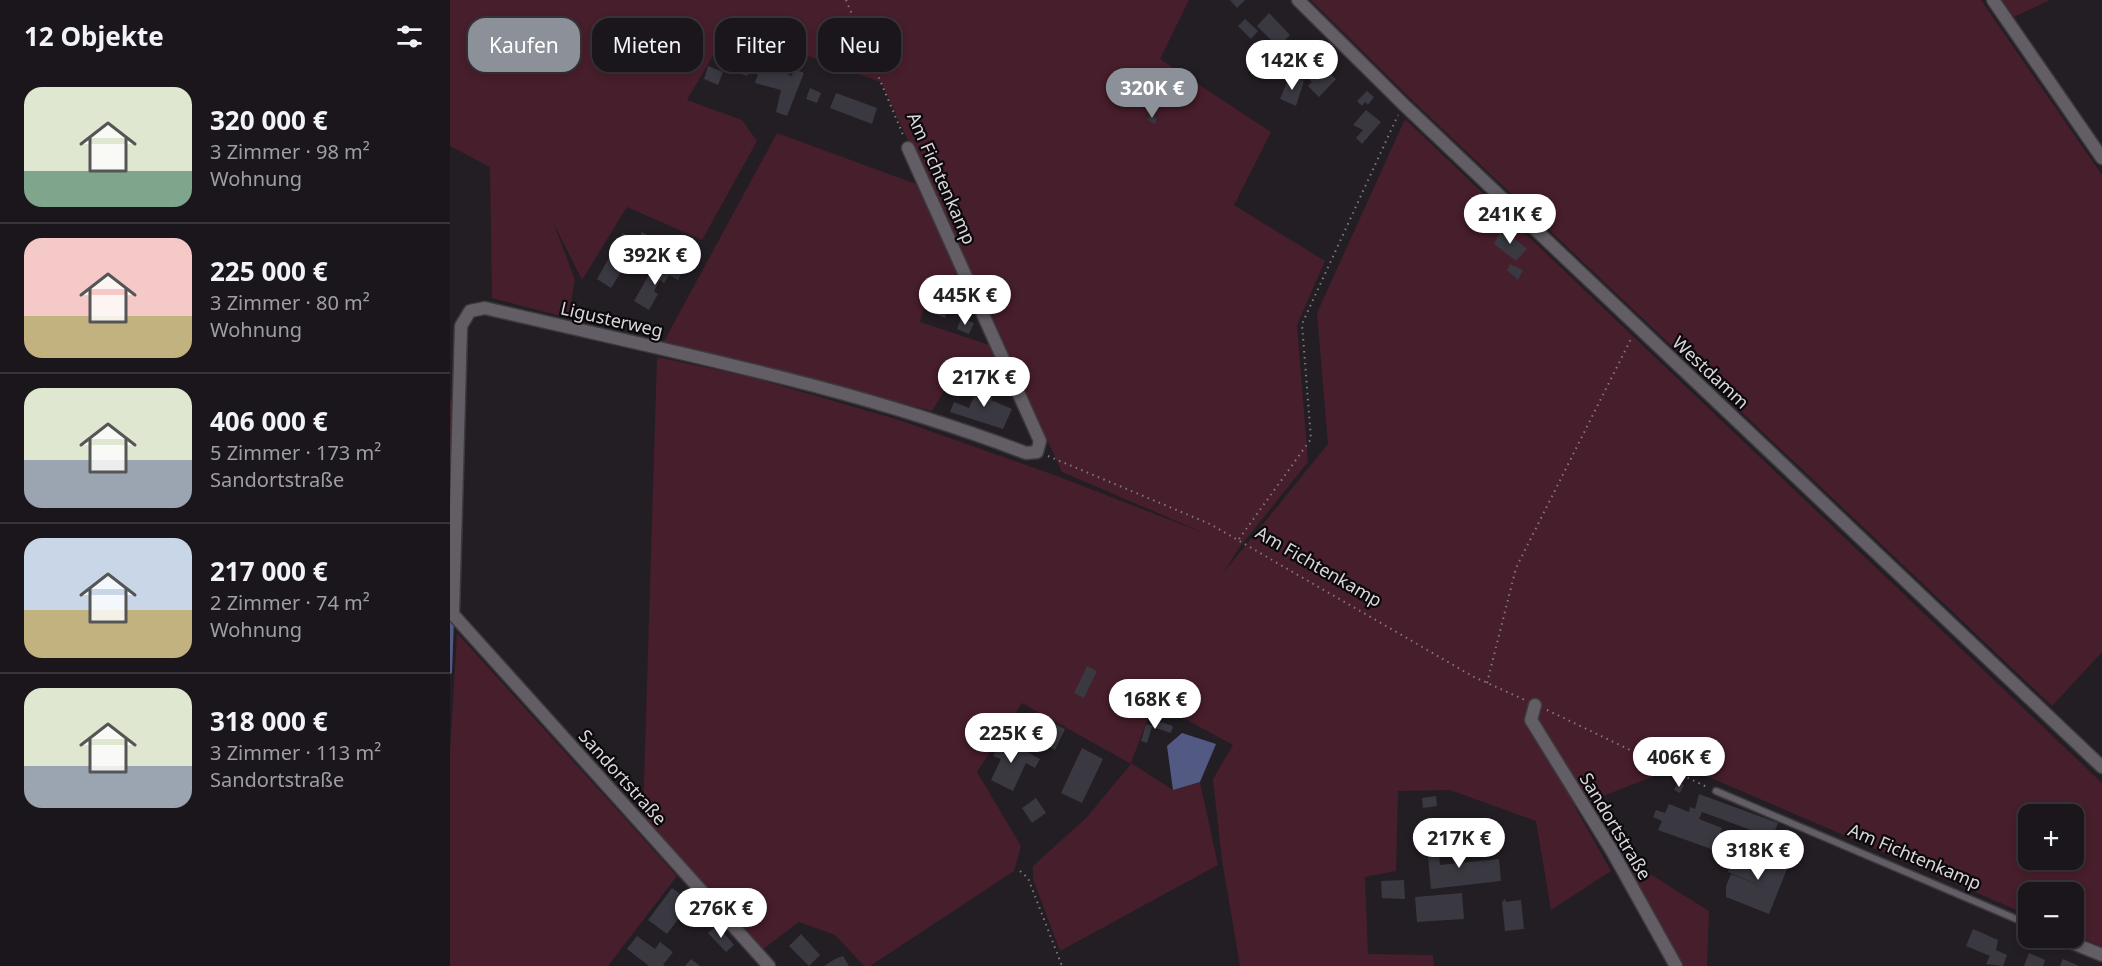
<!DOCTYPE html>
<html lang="de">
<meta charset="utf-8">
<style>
:root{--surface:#1a161b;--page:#231f24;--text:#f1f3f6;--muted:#9f9fa3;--line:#38353a;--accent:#8c9099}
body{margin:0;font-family:"Noto Sans",sans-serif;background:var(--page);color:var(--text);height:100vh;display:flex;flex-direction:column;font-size:22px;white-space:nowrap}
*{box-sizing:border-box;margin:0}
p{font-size:20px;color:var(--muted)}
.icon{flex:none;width:33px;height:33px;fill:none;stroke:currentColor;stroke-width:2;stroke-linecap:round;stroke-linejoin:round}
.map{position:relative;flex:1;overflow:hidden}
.details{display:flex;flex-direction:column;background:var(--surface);width:450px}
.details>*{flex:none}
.guide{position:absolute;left:18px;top:18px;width:570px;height:54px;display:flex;gap:12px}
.tools{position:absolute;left:1568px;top:804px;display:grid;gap:12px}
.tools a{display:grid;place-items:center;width:66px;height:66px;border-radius:12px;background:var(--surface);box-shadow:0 3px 9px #0003,0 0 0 2px var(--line);font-size:30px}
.price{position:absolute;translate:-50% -51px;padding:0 14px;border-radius:21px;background:#fff;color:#222;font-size:20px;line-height:39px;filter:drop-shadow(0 2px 3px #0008)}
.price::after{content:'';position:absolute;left:50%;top:36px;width:18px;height:14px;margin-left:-9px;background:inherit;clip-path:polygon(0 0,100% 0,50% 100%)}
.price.on{background:var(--accent);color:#fff}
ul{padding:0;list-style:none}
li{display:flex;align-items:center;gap:18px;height:150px;padding:0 24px}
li+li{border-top:2px solid var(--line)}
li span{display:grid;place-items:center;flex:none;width:168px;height:120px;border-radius:18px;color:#555}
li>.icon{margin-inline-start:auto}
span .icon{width:72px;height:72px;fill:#fffc;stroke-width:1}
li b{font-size:26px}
h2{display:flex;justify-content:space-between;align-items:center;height:72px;padding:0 24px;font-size:26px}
.tag{padding:0 21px;border-radius:18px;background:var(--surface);box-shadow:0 3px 9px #0003,0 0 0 2px var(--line);font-size:21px;line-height:54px}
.tag.on{background:var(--accent);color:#fff}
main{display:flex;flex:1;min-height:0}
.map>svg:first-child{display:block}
.green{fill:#471e2b;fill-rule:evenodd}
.water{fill:#525a84}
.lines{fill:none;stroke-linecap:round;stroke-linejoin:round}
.stream{stroke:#525a84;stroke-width:4}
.building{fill:#3a3840}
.lane-casing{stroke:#3d3a3e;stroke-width:9}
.street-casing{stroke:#3d3a3e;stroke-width:15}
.path{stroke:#7f7b80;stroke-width:2;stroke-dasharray:1.5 4.5;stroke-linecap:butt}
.lane{stroke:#635e65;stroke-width:6}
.street{stroke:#635e65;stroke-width:12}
.labels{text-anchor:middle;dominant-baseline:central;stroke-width:4.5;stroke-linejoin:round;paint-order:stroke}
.street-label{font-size:18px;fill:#dad7db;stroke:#0b090b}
</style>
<main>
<section class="details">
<h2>12 Objekte<svg class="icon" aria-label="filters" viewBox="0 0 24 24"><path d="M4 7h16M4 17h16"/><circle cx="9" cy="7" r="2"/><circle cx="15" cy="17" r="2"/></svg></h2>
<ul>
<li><span style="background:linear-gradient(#dfe7d0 70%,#7fa58c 0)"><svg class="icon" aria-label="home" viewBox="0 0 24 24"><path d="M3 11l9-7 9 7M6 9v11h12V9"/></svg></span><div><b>320 000 €</b><p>3 Zimmer · 98 m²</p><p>Wohnung</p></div></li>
<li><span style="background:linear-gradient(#f6c9c9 65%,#c2b280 0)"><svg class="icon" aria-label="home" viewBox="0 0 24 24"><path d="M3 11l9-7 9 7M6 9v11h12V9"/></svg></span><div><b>225 000 €</b><p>3 Zimmer · 80 m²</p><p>Wohnung</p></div></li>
<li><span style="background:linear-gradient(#dfe7d0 60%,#9aa5b1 0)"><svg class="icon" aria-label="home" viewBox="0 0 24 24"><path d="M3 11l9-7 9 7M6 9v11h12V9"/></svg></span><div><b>406 000 €</b><p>5 Zimmer · 173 m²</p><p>Sandortstraße</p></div></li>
<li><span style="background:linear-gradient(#c9d6e8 60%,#c2b280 0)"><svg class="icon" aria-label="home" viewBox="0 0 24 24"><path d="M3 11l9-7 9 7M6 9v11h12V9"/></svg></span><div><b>217 000 €</b><p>2 Zimmer · 74 m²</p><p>Wohnung</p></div></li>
<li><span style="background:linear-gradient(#dfe7d0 65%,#9aa5b1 0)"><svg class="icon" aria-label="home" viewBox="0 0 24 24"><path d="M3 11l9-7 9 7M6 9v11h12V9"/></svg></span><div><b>318 000 €</b><p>3 Zimmer · 113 m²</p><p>Sandortstraße</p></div></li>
</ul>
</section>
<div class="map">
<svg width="1652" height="966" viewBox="0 0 1652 966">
<rect width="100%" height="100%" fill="#231e24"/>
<path class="green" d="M0 0H739L710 59 821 132 784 205 875 261 847 325 858 462 789 548 774 572 878 444 867 313 955 119 1652 783V947L1623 934V892H1578V915L1222 761 1215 772 1125 807 1161 871 1101 910 1086 821 1000 790 948 791 946 871 915 877 918 954 983 955 984 966H790L772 860 763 779 783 745 704 702 681 763 723 790 750 782 768 865 610 951 583 879V866L636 818 681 764 572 703 527 772 571 846 564 871 420 966H414L385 935 349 922 312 950 193 815 207 357 301 377 446 419 607 476 759 535 612 472 431 82 279 28 237 100 292 120 307 141 252 240 177 207 132 280 104 224 125 280 118 318 42 298 40 167 0 146ZM1578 814H1623V860H1578Z
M861 0H1531L1652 175V652L1602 706 963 101Z
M1552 0H1600L1564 17Z
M327 133 466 184 519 297 480 287 470 322 545 347 556 380 505 373 482 411 213 343Z
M4 400 0 539V401Z
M7 633 227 876 158 966H0V753Z
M1170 855 1259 911 1257 966H1233Z"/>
<path class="water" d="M732 733 766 744 750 782 723 790 717 746Z"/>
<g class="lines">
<path class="stream" d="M0 672 2 620"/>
</g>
<path class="building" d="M780 0H795L787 8Z
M819 13 840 35 828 47 807 26Z
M795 19 808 31 801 39 788 26Z
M279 53 302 62 297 76 274 68V60L276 61Z
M869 63 886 79 869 97 858 86 862 82 856 76Z
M311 65 342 76 344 69 354 73 337 116 326 112 331 90 305 83Z
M258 66 273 72 268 85 254 79Z
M840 75 854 81 846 106 830 99Z
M360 88 371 93 367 103 356 99Z
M917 91 924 97 918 105 915 102 912 106 907 101Z
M386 93 427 108 422 124 380 108Z
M916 110 931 122 912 144 906 138 913 130 903 125Z
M701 112 707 119 705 124 697 120Z
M1052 228 1077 249 1066 261 1044 244Z
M192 232 204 239 194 256 183 249Z
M173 233 183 239 166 270 171 272 161 288 147 279Z
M212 236 223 242 216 253 206 247Z
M1060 264 1073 270 1068 280 1057 270Z
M225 265 233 270 228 280 219 275 214 283 210 280 204 291 208 294 199 310 184 301 204 266 219 274Z
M484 307 497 312 495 318 482 313Z
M511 318 524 323 519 334 507 329Z
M530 382 546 388 541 400 562 409 553 429 500 412 504 402 519 408Z
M637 666 647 671 634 698 624 693Z
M704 720 723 726 721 733 702 727 697 743 691 741 696 724 702 726Z
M605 724 615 729 605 750 595 744Z
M552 738 590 759 585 768 576 763 563 791 541 780 551 759 543 756Z
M632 748 653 759 632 803 611 793Z
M1228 782 1234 785 1230 793 1224 790Z
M1249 794 1328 823 1323 835 1318 833 1317 836 1252 812 1249 819 1272 828 1264 850 1208 830 1212 821 1203 817 1206 810 1215 813 1219 804 1239 812 1240 807 1245 809Z
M986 796 987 806 973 808 972 798Z
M586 798 596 813 582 823 572 808Z
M987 833 990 865 1049 859 1051 881 981 889 976 835Z
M1312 848 1341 859 1319 914 1276 897V886L1281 874 1315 888 1278 872 1282 861 1303 870Z
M954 880 955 899 932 898 931 881Z
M222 888 241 902 217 934 198 920Z
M1012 893 1014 919 967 922 965 897Z
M1055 899 1056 902 1071 900 1074 929 1055 931 1052 902Z
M267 925 284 945 276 952 258 933Z
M1523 929 1548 940 1546 950 1557 955 1553 966 1536 964 1540 956 1516 946Z
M351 934 370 955 359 966 339 946Z
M187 936 205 949 210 942 223 952 213 965 215 966H199L177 949Z
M1579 953 1595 960 1593 966H1574Z
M393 956 399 966H374L385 959Z
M241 959 250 966H235Z
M1613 959 1629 966H1610Z"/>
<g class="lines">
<g class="lane-casing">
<path id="lane" d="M1266 791 1578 924"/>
</g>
<g class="street-casing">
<path id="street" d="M848 0 953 104 1652 767
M1543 0 1652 158
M0 611 319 966
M3 613 11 326 20 311 35 308C217 351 401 386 576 453L587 452 590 441 458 148
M1085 705 1081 720 1162 851 1226 966
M1610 938 1652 955"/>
</g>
<path class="path" d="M396 0 454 137
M598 456 760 524 1024 677 1075 700
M789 539 861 439 852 324 948 115
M1037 683 1066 568 1181 339
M1097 710 1257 787
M570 871 578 878 612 966"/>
<use href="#lane" class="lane"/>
<use href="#street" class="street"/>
</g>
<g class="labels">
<g class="street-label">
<text transform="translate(492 178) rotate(66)">Am Fichtenkamp</text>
<text transform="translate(162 319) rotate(13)">Ligusterweg</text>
<text transform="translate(1261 372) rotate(43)">Westdamm</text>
<text transform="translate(869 566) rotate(30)">Am Fichtenkamp</text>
<text transform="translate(173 777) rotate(48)">Sandortstraße</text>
<text transform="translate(1166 826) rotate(59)">Sandortstraße</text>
<text transform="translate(1465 856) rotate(23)">Am Fichtenkamp</text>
</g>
</g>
</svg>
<div class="tools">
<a>+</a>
<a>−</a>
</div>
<b class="price" style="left:842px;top:91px">142K €</b>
<b class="price on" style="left:702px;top:119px">320K €</b>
<b class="price" style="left:1060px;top:245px">241K €</b>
<b class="price" style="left:205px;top:286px">392K €</b>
<b class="price" style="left:515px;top:326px">445K €</b>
<b class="price" style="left:534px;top:408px">217K €</b>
<b class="price" style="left:705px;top:730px">168K €</b>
<b class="price" style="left:561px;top:764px">225K €</b>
<b class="price" style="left:1229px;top:788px">406K €</b>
<b class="price" style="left:1009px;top:869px">217K €</b>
<b class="price" style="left:1308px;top:881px">318K €</b>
<b class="price" style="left:271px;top:939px">276K €</b>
<div class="guide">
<a class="tag on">Kaufen</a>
<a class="tag">Mieten</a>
<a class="tag">Filter</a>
<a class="tag">Neu</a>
</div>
</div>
</main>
